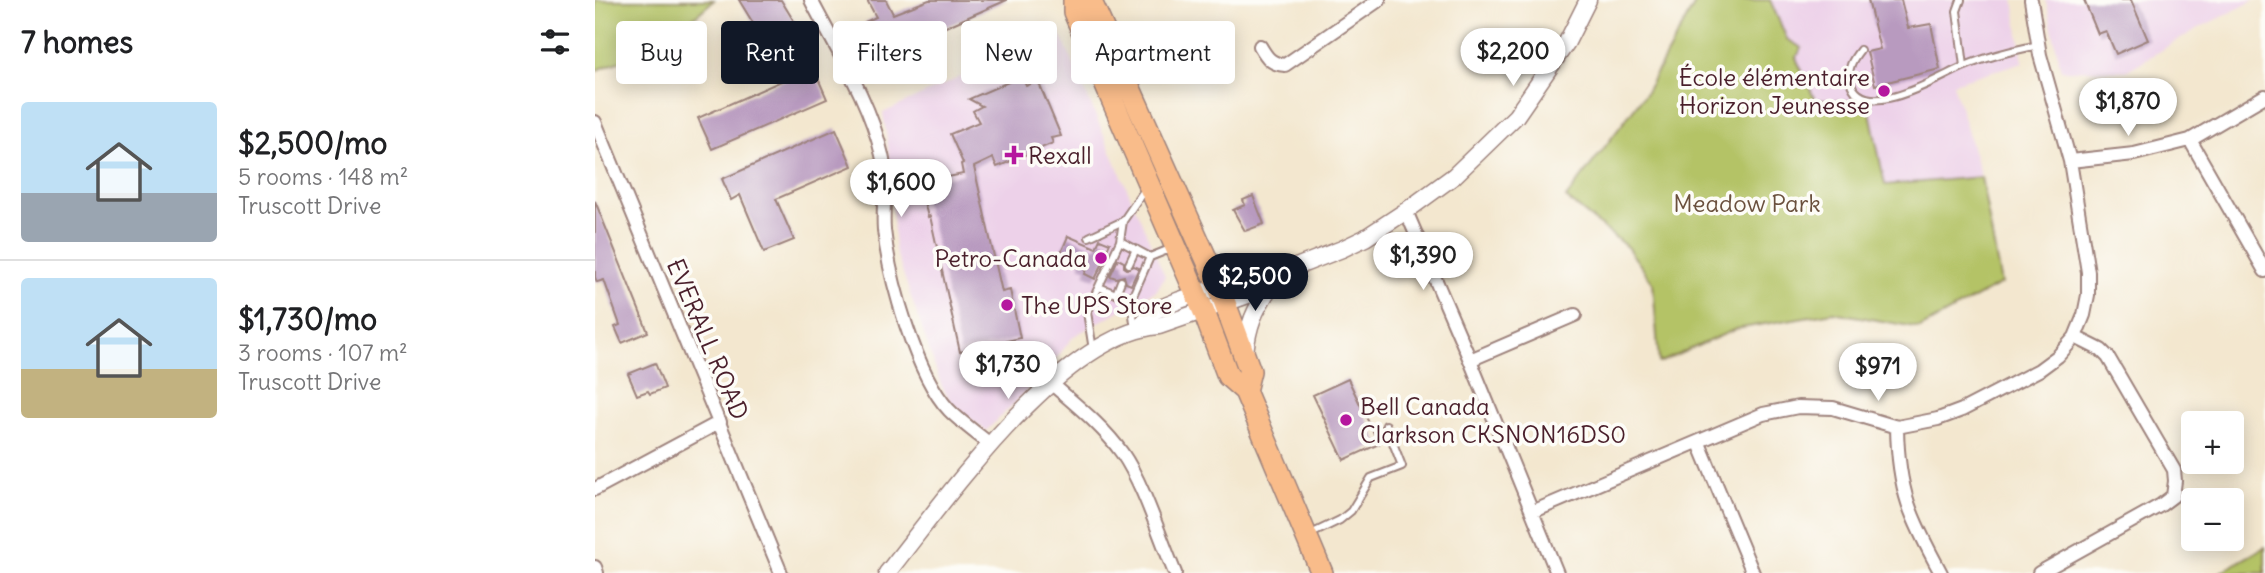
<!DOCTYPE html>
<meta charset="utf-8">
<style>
:root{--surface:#fff;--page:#f2f2f2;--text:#202124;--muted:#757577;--line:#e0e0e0;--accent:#111827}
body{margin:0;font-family:Delius,sans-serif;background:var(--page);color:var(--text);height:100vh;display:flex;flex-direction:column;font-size:26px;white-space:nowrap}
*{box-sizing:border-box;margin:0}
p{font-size:23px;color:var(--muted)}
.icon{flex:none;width:38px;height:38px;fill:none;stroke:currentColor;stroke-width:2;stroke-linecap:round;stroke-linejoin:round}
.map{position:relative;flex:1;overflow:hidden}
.side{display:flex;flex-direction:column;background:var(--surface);width:595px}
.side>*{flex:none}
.banner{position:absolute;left:21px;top:21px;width:665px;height:63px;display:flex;gap:14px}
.buttons{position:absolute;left:1586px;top:411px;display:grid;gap:14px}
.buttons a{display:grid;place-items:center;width:63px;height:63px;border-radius:7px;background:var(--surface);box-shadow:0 4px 18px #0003;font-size:35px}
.price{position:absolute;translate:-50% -60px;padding:0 16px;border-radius:24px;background:#fff;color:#222;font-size:23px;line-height:46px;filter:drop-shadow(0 2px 4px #0008)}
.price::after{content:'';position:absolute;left:50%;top:42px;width:21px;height:16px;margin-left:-10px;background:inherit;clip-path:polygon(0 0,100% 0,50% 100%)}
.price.current{background:var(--accent);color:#fff}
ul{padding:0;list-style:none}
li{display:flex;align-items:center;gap:21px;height:175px;padding:0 21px}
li+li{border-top:2px solid var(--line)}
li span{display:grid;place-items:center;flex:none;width:196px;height:140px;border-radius:7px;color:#555}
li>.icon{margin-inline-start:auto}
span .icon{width:84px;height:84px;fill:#fffc;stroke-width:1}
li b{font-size:30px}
h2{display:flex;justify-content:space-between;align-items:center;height:84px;padding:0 21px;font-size:30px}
.tag{padding:0 24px;border-radius:7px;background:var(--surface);box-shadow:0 4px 18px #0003;font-size:24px;line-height:63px}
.tag.current{background:var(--accent);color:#fff}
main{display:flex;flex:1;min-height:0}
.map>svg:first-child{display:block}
.built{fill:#edd1e9}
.green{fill:#b4c366;stroke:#7f7148;stroke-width:2}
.building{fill:#b89abf}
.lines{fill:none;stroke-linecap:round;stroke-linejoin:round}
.service-casing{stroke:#9e837d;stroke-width:10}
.minor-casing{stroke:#9e837d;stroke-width:16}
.tertiary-casing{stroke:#9e837d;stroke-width:19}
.primary-casing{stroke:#9e837d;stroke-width:24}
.service{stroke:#fff;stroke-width:6}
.minor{stroke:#fff;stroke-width:12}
.tertiary{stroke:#fff;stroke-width:16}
.primary{stroke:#f9bc8a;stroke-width:21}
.poi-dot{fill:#b5179e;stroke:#fdfcf7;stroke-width:2.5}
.labels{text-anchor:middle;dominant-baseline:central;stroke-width:7;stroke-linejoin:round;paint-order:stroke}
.poi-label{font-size:24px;fill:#4a1f2b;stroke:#fdfcf7;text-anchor:start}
.park-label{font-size:24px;fill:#6a503d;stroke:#fdfcf7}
.street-label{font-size:24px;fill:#4a1f2b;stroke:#fdfcf7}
</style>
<main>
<section class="side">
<h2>7 homes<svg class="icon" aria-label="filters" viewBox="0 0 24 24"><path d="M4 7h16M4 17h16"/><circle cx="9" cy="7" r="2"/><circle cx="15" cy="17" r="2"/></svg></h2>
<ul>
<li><span style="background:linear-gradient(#bfe0f5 65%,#9aa5b1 0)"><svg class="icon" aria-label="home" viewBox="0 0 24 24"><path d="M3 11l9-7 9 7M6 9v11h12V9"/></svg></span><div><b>$2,500/mo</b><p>5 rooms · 148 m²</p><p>Truscott Drive</p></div></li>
<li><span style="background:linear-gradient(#bfe0f5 65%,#c2b280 0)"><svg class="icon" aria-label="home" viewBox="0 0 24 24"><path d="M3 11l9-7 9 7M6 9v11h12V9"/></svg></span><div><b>$1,730/mo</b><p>3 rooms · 107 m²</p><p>Truscott Drive</p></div></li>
</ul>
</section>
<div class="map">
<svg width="1670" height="573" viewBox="0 0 1670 573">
<rect width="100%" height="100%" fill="#fdfcf7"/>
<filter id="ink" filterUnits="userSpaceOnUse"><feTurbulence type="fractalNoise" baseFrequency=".0143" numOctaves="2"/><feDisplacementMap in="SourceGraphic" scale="14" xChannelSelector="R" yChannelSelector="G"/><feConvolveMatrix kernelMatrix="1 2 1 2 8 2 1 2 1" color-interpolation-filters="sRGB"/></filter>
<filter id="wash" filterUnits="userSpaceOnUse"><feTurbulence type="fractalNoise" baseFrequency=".00686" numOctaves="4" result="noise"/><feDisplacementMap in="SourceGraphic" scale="28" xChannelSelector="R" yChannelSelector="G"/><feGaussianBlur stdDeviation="1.57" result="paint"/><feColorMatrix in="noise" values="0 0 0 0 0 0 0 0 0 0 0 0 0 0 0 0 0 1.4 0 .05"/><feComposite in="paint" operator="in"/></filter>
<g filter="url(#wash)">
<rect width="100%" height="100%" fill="#f3e7cf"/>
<path class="built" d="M1175 0H1419L1428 62 1358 83 1386 177 1290 186 1273 103 1220 101Z
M1451 0H1660L1602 29 1531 71 1466 70Z
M464 31 570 276 562 290 479 336 447 376 391 431 357 404 346 385 300 250 293 146 288 113Z"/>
<path class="green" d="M0 0H119L66 46 2 70 0 69Z
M1102 0H1175L1192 39 1207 48 1201 58 1220 100 1273 102 1290 185 1386 177 1406 284 1325 328 1238 312 1141 329 1064 363 1058 283 1032 247 971 198 1050 94Z
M1670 547V573H1624Z"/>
<g id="blocks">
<path class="building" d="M144 0H186L203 28 172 46Z
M272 0H291L298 14 334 0H412L287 55 270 22 281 17Z
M1273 0H1306L1313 28 1336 24 1345 69 1280 85 1272 52 1285 49Z
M1489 0H1536L1553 40 1521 54 1511 31 1503 34Z
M218 67 232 99 117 149 103 118Z
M427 76 431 86 443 81 466 136 456 138 458 143 402 167 398 158 379 167 407 292 415 290 425 338 365 352 335 216 333 217 326 190 330 189 328 182 368 174 366 164 368 163 355 134 384 122 378 111 387 106 374 99 416 81 419 77Z
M241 129 257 166 181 199 199 240 169 252 145 195 136 200 127 179Z
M658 196 669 224 650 231 638 210 650 205 648 200Z
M0 201 53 332 27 343 20 327 25 325 9 280 2 282 0 277Z
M473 236 501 248 505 239 515 243 510 254 512 255 500 279 490 274 492 269 484 266 486 261 466 253Z
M523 259 529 262V267L532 269 539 266 544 268 536 285 531 283 529 276 521 278 515 276Z
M60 363 70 388 55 394 53 391 42 395 33 374Z
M753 379 784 444 749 460 718 395Z"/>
</g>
</g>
<g filter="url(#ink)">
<use href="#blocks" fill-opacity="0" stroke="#9e837d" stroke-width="2"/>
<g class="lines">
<g class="service-casing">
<path id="service" d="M1366 0 1362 11 1369 66
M1265 50C1258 59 1252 68 1255 80 1266 127 1347 75 1370 66 1394 56 1419 50 1444 45
M550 189 528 221 525 241 555 257 570 251H576
M494 237 528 221
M534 264 541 249
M526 281 521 294 536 300
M504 287 521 294
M540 330 536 300 555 257
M498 350 492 312 525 241
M425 355 455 382
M716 534 745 520 756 511 776 478 807 466 791 425"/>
</g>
<g class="minor-casing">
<path id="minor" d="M216 0C242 51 274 99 287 155 293 180 287 206 289 230 294 278 321 375 354 410 366 422 381 433 395 444
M665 46C672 58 676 64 690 65L784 0
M0 122 186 573
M1595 140 1670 271
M1475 161 1539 154 1595 140 1670 96
M811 211 875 360 962 573
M875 360 980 315
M457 384C481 405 508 426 527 453 548 483 565 538 580 573
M1302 427C1303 491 1316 518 1346 573
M1104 443 1158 573
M0 489 125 422
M937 512 1168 414 1203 407 1238 408 1302 427 1343 419 1367 410 1444 370 1463 356 1480 337 1489 315 1493 295V272L1475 161 1445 55 1436 0
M0 567 2 573
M1444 573 1566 505 1578 496 1580 481 1579 470 1513 357 1506 350 1480 337"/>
</g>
<g class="tertiary-casing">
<path id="tertiary" d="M545 328 556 312 585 300 666 272H688L747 249 770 238 811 211 859 176 921 116 972 42 993 0
M650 353C653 325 659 311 675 287
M292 573C351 499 466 334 564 326L676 287"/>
</g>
<g class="primary-casing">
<path id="primary" d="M479 0V12L609 312 633 376 650 391 727 573
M490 0 498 6 624 287 655 371 650 391"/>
</g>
<use href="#service" class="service"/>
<use href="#minor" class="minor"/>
<use href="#tertiary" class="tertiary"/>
<use href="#primary" class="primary"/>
</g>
</g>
<g class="poi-dot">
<circle cx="1289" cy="91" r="7"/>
<path d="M415.5 144.5h7v7h7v7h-7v7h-7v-7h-7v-7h7z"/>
<circle cx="506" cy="258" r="7"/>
<circle cx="412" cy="305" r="7"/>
<circle cx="751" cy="420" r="7"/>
</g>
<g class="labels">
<g class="poi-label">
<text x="1275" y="77" text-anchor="end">École élémentaire<tspan x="1275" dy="28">Horizon Jeunesse</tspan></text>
<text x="433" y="155">Rexall</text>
<text x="492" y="258" text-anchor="end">Petro-Canada</text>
<text x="426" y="305">The UPS Store</text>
<text x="765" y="406">Bell Canada<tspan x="765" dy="28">Clarkson CKSNON16DS0</tspan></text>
</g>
<g class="park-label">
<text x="1152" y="203">Meadow Park</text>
</g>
<g class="street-label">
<text transform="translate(113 339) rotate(67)">EVERALL ROAD</text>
</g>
</g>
</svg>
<div class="buttons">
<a>+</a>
<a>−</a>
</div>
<b class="price" style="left:918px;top:88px">$2,200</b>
<b class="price" style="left:1533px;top:138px">$1,870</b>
<b class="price" style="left:306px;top:219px">$1,600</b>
<b class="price" style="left:828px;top:292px">$1,390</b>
<b class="price current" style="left:660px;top:313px">$2,500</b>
<b class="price" style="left:413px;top:401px">$1,730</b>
<b class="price" style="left:1283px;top:403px">$971</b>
<div class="banner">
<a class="tag">Buy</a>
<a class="tag current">Rent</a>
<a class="tag">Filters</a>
<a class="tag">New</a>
<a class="tag">Apartment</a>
</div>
</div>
</main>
